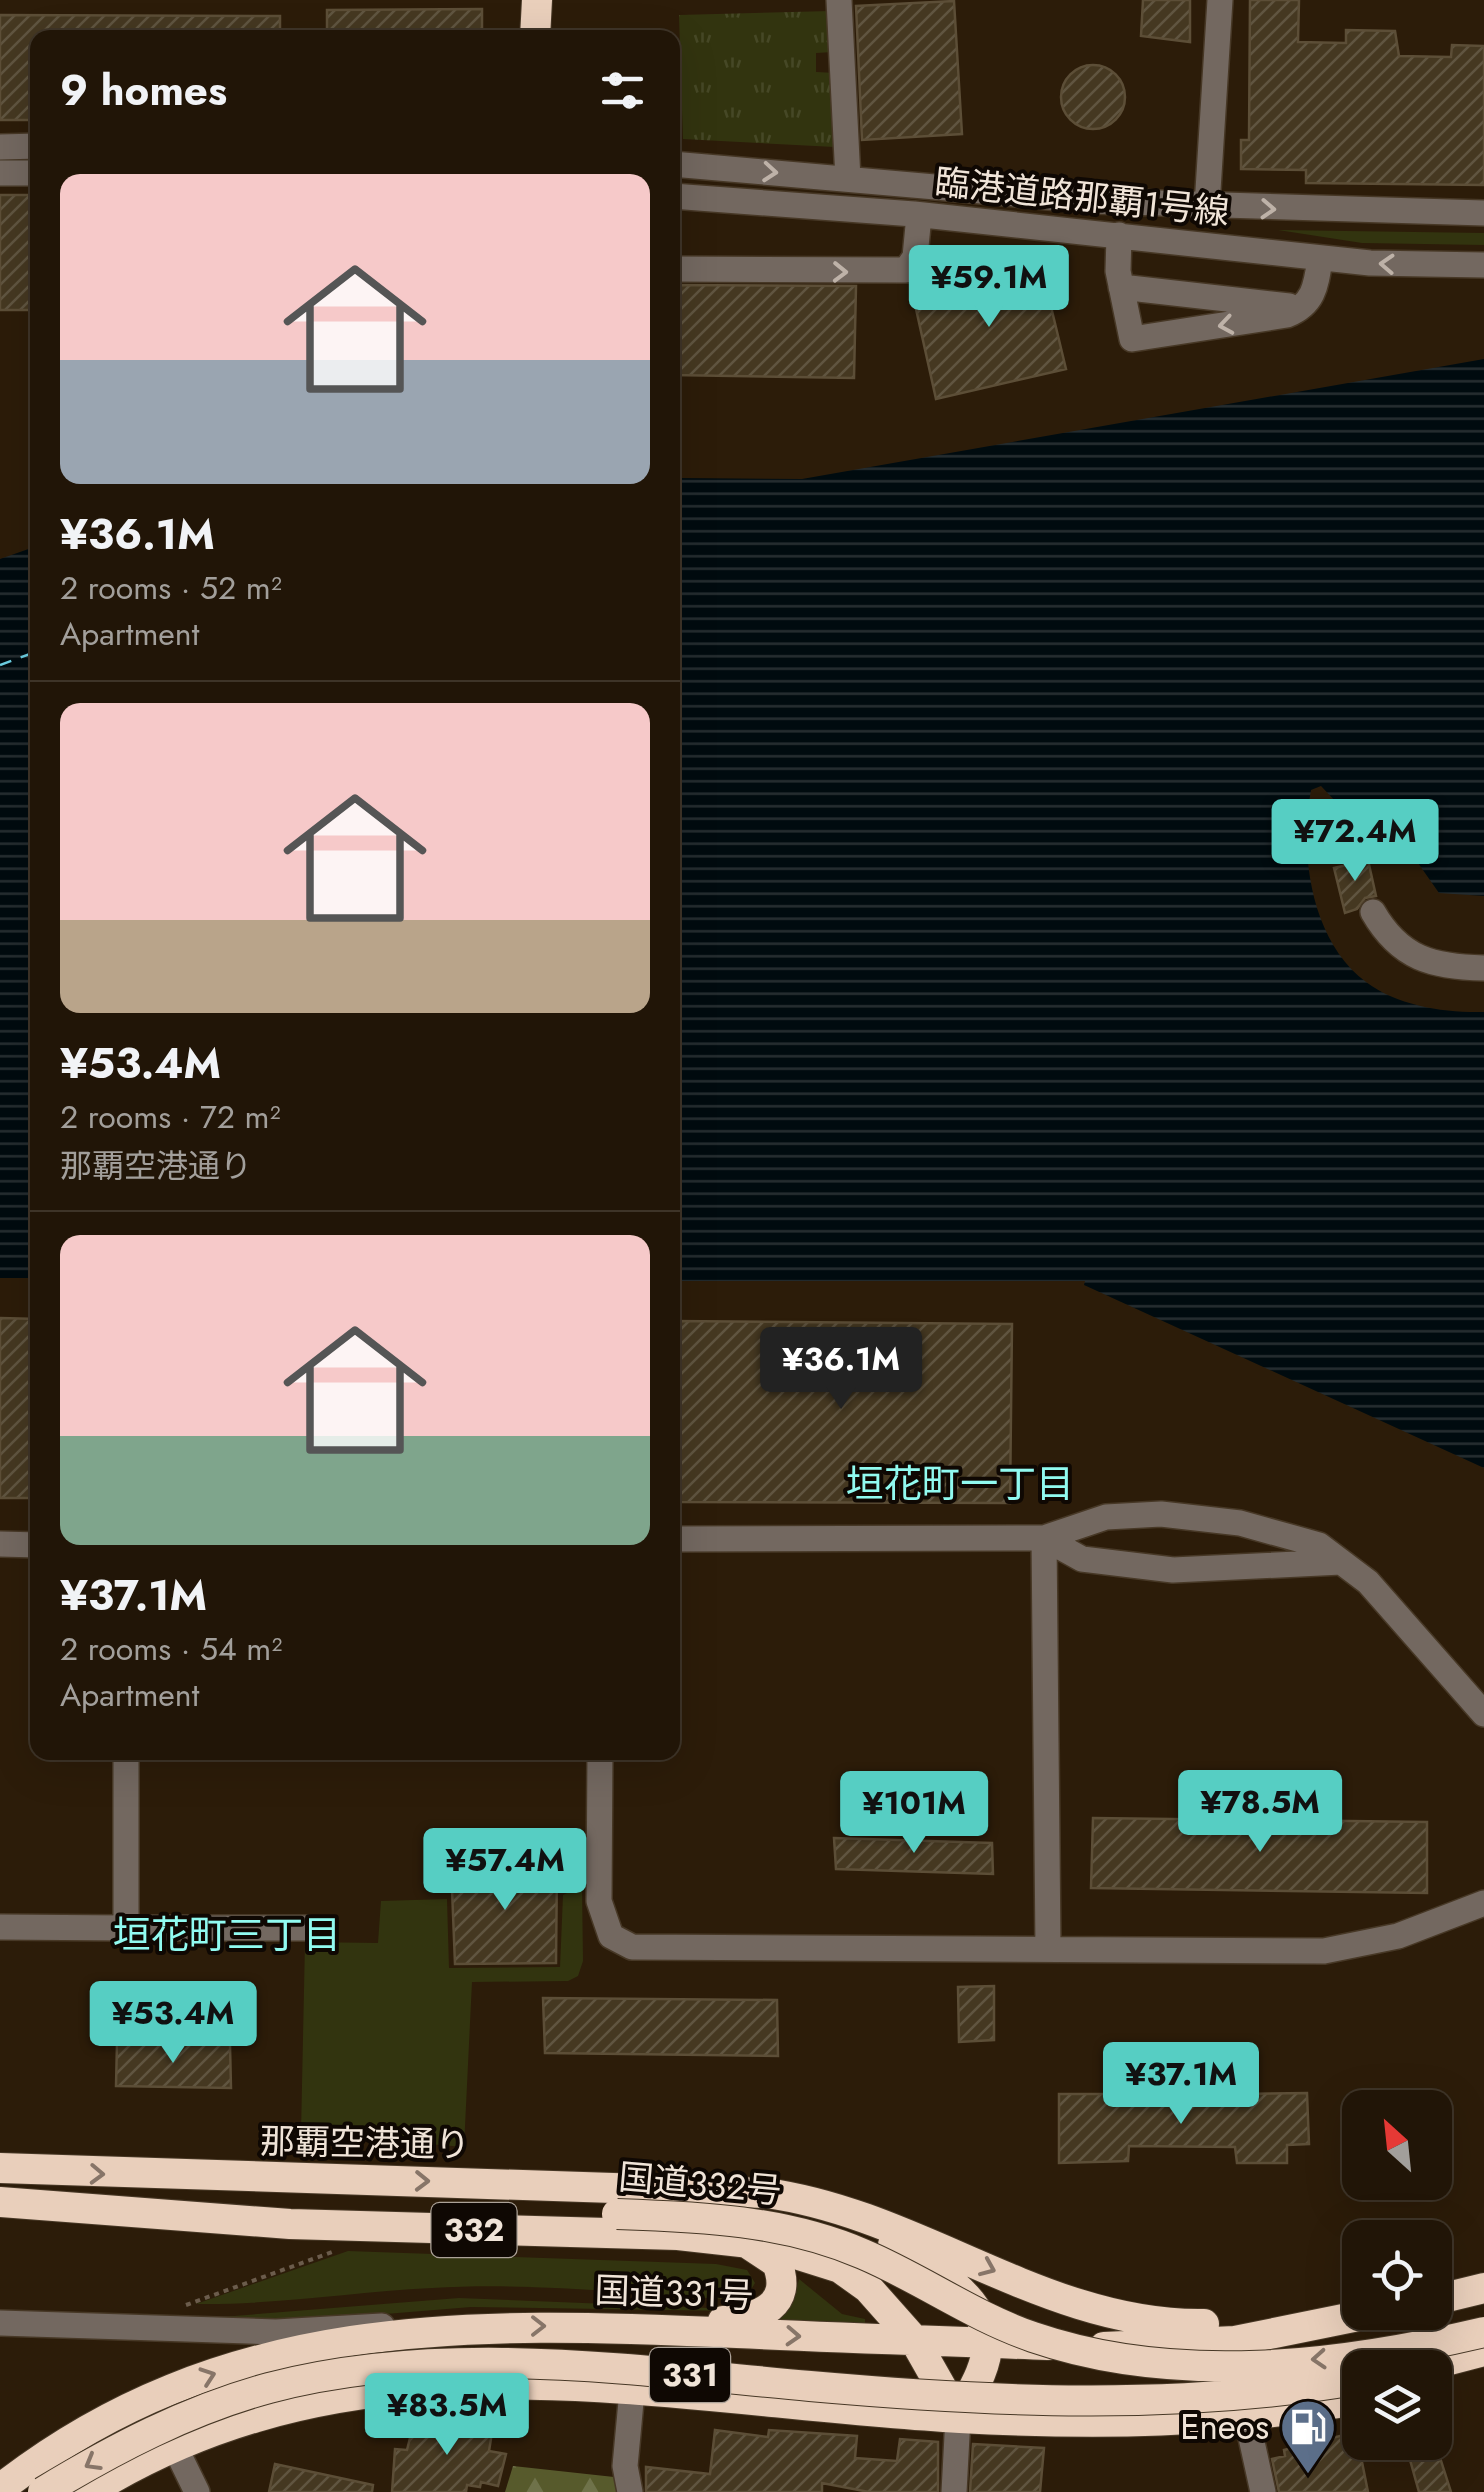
<!DOCTYPE html>
<meta charset="utf-8">
<style>
:root{--surface:#211507;--page:#2d2215;--text:#f1f3f6;--muted:#a29f9b;--line:#3e3428;--accent:#56cec3}
body{margin:0;font-family:Jost,"Noto Sans JP",sans-serif;background:var(--page);color:var(--text);height:100vh;display:flex;flex-direction:column;font-size:38px;white-space:nowrap}
*{box-sizing:border-box;margin:0}
p{font-size:32px;color:var(--muted)}
.icon{flex:none;width:55px;height:55px;fill:none;stroke:currentColor;stroke-width:2;stroke-linecap:round;stroke-linejoin:round}
.map{position:relative;flex:1;overflow:hidden}
.panel{position:absolute;left:30px;top:30px;width:650px;height:1730px;display:flex;flex-direction:column;background:var(--surface);border-radius:20px;box-shadow:0 10px 40px #0002,0 0 0 2px var(--line)}
.panel>*{flex:none}
.needle{width:65px;rotate:333deg}
.buttons{position:absolute;left:1342px;top:2090px;display:grid;gap:20px}
.buttons a{display:grid;place-items:center;width:110px;height:110px;border-radius:20px;background:var(--surface);box-shadow:0 10px 40px #0002,0 0 0 2px var(--line);font-size:50px}
.price{position:absolute;translate:-50% -85px;padding:0 22px;border-radius:10px;background:var(--accent);color:#111;font-size:32px;line-height:65px;filter:drop-shadow(0 2px 5px #0008)}
.price::after{content:'';position:absolute;left:50%;top:60px;width:30px;height:22px;margin-left:-15px;background:inherit;clip-path:polygon(0 0,100% 0,50% 100%)}
.price.selected{background:#222;color:#fff}
ul{padding:0;list-style:none}
li{display:grid;align-content:center;gap:20px;height:530px;padding:0 30px}
li+li{border-top:2px solid var(--line)}
li span{display:grid;place-items:center;height:310px;border-radius:20px;color:#555}
li>.icon{margin-inline-start:auto}
span .icon{width:180px;height:180px;fill:#fffc;stroke-width:1}
li b{font-size:42px}
h2{display:flex;justify-content:space-between;align-items:center;height:120px;padding:0 30px;font-size:42px}
.map>svg:first-child{display:block}
.green{fill:#32340f}
.forest{fill:url(#forest-firs)}
.park{fill:url(#park-tufts)}
.water{fill:url(#water-rules)}
.lines{fill:none;stroke-linecap:round;stroke-linejoin:round}
.ferry{stroke:#6ccfe2;stroke-width:2.5;stroke-dasharray:12 10;stroke-linecap:butt}
.building{fill:url(#building-hatch);stroke:#5c4e37;stroke-width:2.5}
.minor-casing{stroke:#473826;stroke-width:28}
.highway-casing{stroke:#473826;stroke-width:32}
.path{stroke:#6b5c4c;stroke-width:4;stroke-dasharray:5 5;stroke-linecap:butt}
.minor{stroke:#736860;stroke-width:25}
.highway{stroke:#e9cfbb;stroke-width:30}
.highway-bridge-casing{stroke:#473826;stroke-width:32;stroke-linecap:butt}
.highway-bridge{stroke:#e9cfbb;stroke-width:30}
.oneway{stroke:#beb2a8}
.oneway2{stroke:#877568}
.labels{text-anchor:middle;dominant-baseline:central;stroke-width:8;stroke-linejoin:round;paint-order:stroke}
.shield{fill:#0f0803;stroke:#aca298;stroke-width:2.5}
.shield-label{font-size:32px;font-weight:bold;fill:#f0e4d8}
.street-label{font-size:35px;fill:#f0e4d8;stroke:#0f0803}
.poi-label{font-size:35px;fill:#f0e4d8;stroke:#0f0803;text-anchor:end}
.neighbourhood-label{font-size:38px;fill:#91faf0;stroke:#0f0803}
</style>
<div class="map">
<svg width="1484" height="2492" viewBox="0 0 1484 2492">
<defs>
<pattern id="forest-firs" width="22" height="20" patternUnits="userSpaceOnUse" patternTransform="scale(2.5)"><rect width="22" height="20" fill="#575a2c"/><path d="M5 1l3.5 6h-7zM16 11l3.5 6h-7z" fill="#6f724a"/></pattern>
<pattern id="park-tufts" width="24" height="20" patternUnits="userSpaceOnUse" patternTransform="scale(2.5)"><rect width="24" height="20" fill="#32340f"/><path d="M3 7l-1-3M5 7V3M7 7l1-3M15 17l-1-3M17 17v-4M19 17l1-3" fill="none" stroke="#464826"/></pattern>
<pattern id="water-rules" width="6" height="5" patternUnits="userSpaceOnUse" patternTransform="scale(2.5)"><rect width="6" height="5" fill="#000b0f"/><path d="M0 2.5h6" fill="none" stroke="#262e31"/></pattern>
<pattern id="building-hatch" width="6" height="6" patternUnits="userSpaceOnUse" patternTransform="scale(2.5)"><rect width="6" height="6" fill="#453821"/><path d="M-1 1l2-2M0 6l6-6M5 7l2-2" fill="none" stroke="#605540"/></pattern>
</defs>
<rect width="100%" height="100%" fill="#2c1c09"/>
<path class="green" d="M1278 230 1484 233V245L1362 243Z
M582 1886 583 1961 578 1976 568 1981 472 1982 464 2147 301 2133 305 1942 378 1943 381 1901 447 1899 449 1968 560 1967 563 1895Z
M348 2251 716 2264 747 2270 755 2283 749 2293 723 2299C626 2293 529 2282 432 2288 352 2292 277 2305 196 2304Z
M799 2279 842 2314 865 2319V2325L780 2320 793 2302Z
M459 2298 709 2308H735L764 2298 732 2311 471 2307 300 2321 196 2319Z"/>
<path class="forest" d="M513 2466 614 2477 620 2492H505Z"/>
<path class="park" d="M832 11V52L816 53V72L835 73V147L683 139 679 15Z"/>
<path class="water" d="M1484 359V896L1439 893 1411 853 1364 814 1351 818 1321 786 1311 790C1299 853 1311 941 1366 982 1398 1006 1445 1013 1484 1012V1468L1084 1285 1085 1281H673V478L802 479Z
M37 546V1278H0V559Z"/>
<g class="lines">
<path class="ferry" d="M0 665 38 651"/>
</g>
<path class="building" d="M1143 0H1190V42L1141 36Z
M1250 0H1299L1298 42 1346 43V30L1395 31 1399 56 1451 57 1452 45 1484 46V185L1306 183V170L1241 169V140H1249Z
M954 1 962 134 862 140 856 6Z
M482 9V38H327V10Z
M0 15 280 16V38H38V120H0Z
M1061 97a32 32 0 1 1 64 0a32 32 0 1 1-64 0Z
M0 195H38V310H0Z
M1040 261 1066 369 936 399 912 291Z
M672 285 856 286 854 378 672 375Z
M1368 860 1376 896 1365 898 1357 909 1345 913 1334 868Z
M0 1318 38 1319V1498H0Z
M672 1321 1012 1324 1010 1503 672 1502Z
M1093 1818 1427 1822V1893L1091 1888Z
M834 1838 992 1843 993 1874 836 1869Z
M451 1864H557L556 1963 455 1964Z
M994 1986V2040L959 2042 958 1987Z
M543 1998 777 2000 778 2056 545 2053Z
M117 2043 230 2045 231 2088 116 2086Z
M1307 2093 1309 2144 1287 2145V2163H1237L1235 2147 1129 2146 1128 2161 1059 2163V2094H1130L1131 2105H1237L1236 2094Z
M494 2420 489 2451 506 2454 498 2486 481 2482 480 2487 467 2485 466 2492H392L395 2449 407 2450 414 2422Z
M715 2430 768 2437 769 2430 857 2436 855 2458 897 2461 900 2439 938 2442V2492H869L822 2483V2492H646V2467L710 2474Z
M1356 2432 1368 2492H1279L1272 2459 1285 2456 1284 2450Z
M1405 2442H1435L1451 2492H1419Z
M973 2444 1044 2448 1040 2492H970Z
M275 2464 373 2485 372 2492H269Z"/>
<g class="lines">
<g class="minor-casing">
<path id="minor" d="M839 0 848 179
M0 147 38 146
M672 164 1095 201 1484 213
M0 173H38
M672 196 914 214 1370 263 1484 265
M1207 206 1220 0
M1119 235 1118 271 1132 339 1287 315C1314 304 1316 286 1320 259
M672 269 906 270 915 257 919 215
M1121 287 1289 306
M1373 912C1400 959 1433 967 1484 968
M1044 1538 1048 1948
M1044 1538 1082 1559 1173 1570 1341 1562
M672 1539 1044 1538 1106 1517 1161 1514 1240 1523 1319 1545 1368 1582 1484 1714
M0 1544 38 1545
M600 1752 599 1901 611 1936 632 1947 1324 1951 1398 1936 1484 1903
M0 1927 126 1928V1752
M126 1928H306
M0 2323 276 2332 382 2326
M1246 2415 1263 2492
M175 2447 197 2492
M630 2492 625 2466 632 2391
M954 2492 958 2417"/>
</g>
<g class="highway-casing">
<path id="highway" d="M535 38 537 0
M0 2168 766 2193C920 2214 1047 2327 1204 2324
M0 2202 290 2224 678 2235 767 2245 840 2268 868 2288 915 2341 957 2415
M893 2245C928 2264 987 2297 987 2344 987 2370 969 2395 958 2417
M1435 2300 1484 2288
M723 2321C759 2319 794 2305 777 2263L750 2245
M1104 2347 1235 2341 1378 2312
M1419 2368 1484 2351
M0 2489C223 2314 470 2321 737 2333 841 2338 944 2341 1048 2345
M89 2492C365 2321 658 2401 960 2418 1093 2425 1229 2424 1360 2399"/>
</g>
<path class="path" d="M186 2305 335 2251"/>
<use href="#minor" class="minor"/>
<use href="#highway" class="highway"/>
<g class="highway-bridge-casing">
<path id="highway-bridge" d="M617 2214C702 2217 784 2220 863 2254 922 2279 972 2316 1033 2337 1176 2386 1340 2366 1484 2332
M43 2492C114 2449 188 2410 269 2388 445 2342 631 2370 810 2386 991 2402 1180 2411 1360 2379"/>
</g>
<use href="#highway-bridge" class="highway-bridge"/>
</g>
<defs><path id="oneway-chevron" d="M-2-3.5L2.5 0L-2 3.5" fill="none" stroke-width="1.6" stroke-linecap="round" stroke-linejoin="round" transform="scale(2.5)"/></defs>
<g class="oneway">
<use href="#oneway-chevron" transform="translate(770 172) rotate(5)"/>
<use href="#oneway-chevron" transform="translate(1268 209) rotate(3)"/>
<use href="#oneway-chevron" transform="translate(1387 264) rotate(-177)"/>
<use href="#oneway-chevron" transform="translate(840 272) rotate(1)"/>
<use href="#oneway-chevron" transform="translate(1226 325) rotate(171)"/>
</g>
<g class="oneway2">
<use href="#oneway-chevron" transform="translate(97 2174) rotate(2)"/>
<use href="#oneway-chevron" transform="translate(422 2181) rotate(1)"/>
<use href="#oneway-chevron" transform="translate(988 2268) rotate(23)"/>
<use href="#oneway-chevron" transform="translate(538 2326)"/>
<use href="#oneway-chevron" transform="translate(793 2336) rotate(3)"/>
<use href="#oneway-chevron" transform="translate(1319 2359) rotate(176)"/>
<use href="#oneway-chevron" transform="translate(208 2376) rotate(-19)"/>
<use href="#oneway-chevron" transform="translate(92 2463) rotate(150)"/>
</g>
<defs>
<g id="fuel-pin" transform="scale(2.875)"><path d="M0 17L-7.5 6A9.5 9.5 0 1 1 7.5 6Z" fill="#5c6f8a" stroke="#0f0803"/><path d="M-5.5-6h7V0h2V4h1.3V-2.5L3-4.5l.8-.8L6-3V5H2.5V1h-1V6h-7ZM-4.2-4.7v3.2H.2V-4.7Z" fill="#fff"/></g>
</defs>
<g fill-rule="evenodd">
<use href="#fuel-pin" x="1308" y="2427"/>
</g>
<g class="labels">
<g class="shield">
<rect x="431.5" y="2203" width="85" height="54" rx="8"/>
<rect x="650" y="2348" width="80" height="54" rx="8"/>
</g>
<g class="shield-label">
<text x="474" y="2230">332</text>
<text x="690" y="2375">331</text>
</g>
<g class="street-label">
<text transform="translate(1082 197) rotate(6)">臨港道路那覇1号線</text>
<text transform="translate(365 2143) rotate(1)">那覇空港通り</text>
<text transform="translate(700 2184) rotate(5)">国道332号</text>
<text transform="translate(674 2293) rotate(2)">国道331号</text>
</g>
<g class="poi-label">
<text x="1269" y="2427">Eneos</text>
</g>
<g class="neighbourhood-label">
<text x="960" y="1483">垣花町一丁目</text>
<text x="227" y="1934">垣花町三丁目</text>
</g>
</g>
</svg>
<div class="buttons">
<a><svg class="needle" viewBox="-14 -14 28 28"><path d="M0-13l5 13h-10z" fill="#e53935"/><path d="M0 13l5-13h-10z" fill="#a29f9b"/></svg></a>
<a><svg class="icon" aria-label="locate" viewBox="0 0 24 24"><circle cx="12" cy="12" r="6"/><path d="M12 2v4M12 18v4M2 12h4M18 12h4"/></svg></a>
<a><svg class="icon" aria-label="layers" viewBox="0 0 24 24"><path d="M12 4l9 5-9 5-9-5zM3 14l9 5 9-5"/></svg></a>
</div>
<b class="price" style="left:989px;top:330px">¥59.1M</b>
<b class="price" style="left:1355px;top:884px">¥72.4M</b>
<b class="price selected" style="left:841px;top:1412px">¥36.1M</b>
<b class="price" style="left:1260px;top:1855px">¥78.5M</b>
<b class="price" style="left:914px;top:1856px">¥101M</b>
<b class="price" style="left:505px;top:1913px">¥57.4M</b>
<b class="price" style="left:173px;top:2066px">¥53.4M</b>
<b class="price" style="left:1181px;top:2127px">¥37.1M</b>
<b class="price" style="left:447px;top:2458px">¥83.5M</b>
<section class="panel">
<h2>9 homes<svg class="icon" aria-label="filters" viewBox="0 0 24 24"><path d="M4 7h16M4 17h16"/><circle cx="9" cy="7" r="2"/><circle cx="15" cy="17" r="2"/></svg></h2>
<ul>
<li><span style="background:linear-gradient(#f6c9c9 60%,#9aa5b1 0)"><svg class="icon" aria-label="home" viewBox="0 0 24 24"><path d="M3 11l9-7 9 7M6 9v11h12V9"/></svg></span><div><b>¥36.1M</b><p>2 rooms · 52 m²</p><p>Apartment</p></div></li>
<li><span style="background:linear-gradient(#f6c9c9 70%,#b9a48a 0)"><svg class="icon" aria-label="home" viewBox="0 0 24 24"><path d="M3 11l9-7 9 7M6 9v11h12V9"/></svg></span><div><b>¥53.4M</b><p>2 rooms · 72 m²</p><p>那覇空港通り</p></div></li>
<li><span style="background:linear-gradient(#f6c9c9 65%,#7fa58c 0)"><svg class="icon" aria-label="home" viewBox="0 0 24 24"><path d="M3 11l9-7 9 7M6 9v11h12V9"/></svg></span><div><b>¥37.1M</b><p>2 rooms · 54 m²</p><p>Apartment</p></div></li>
</ul>
</section>
</div>
